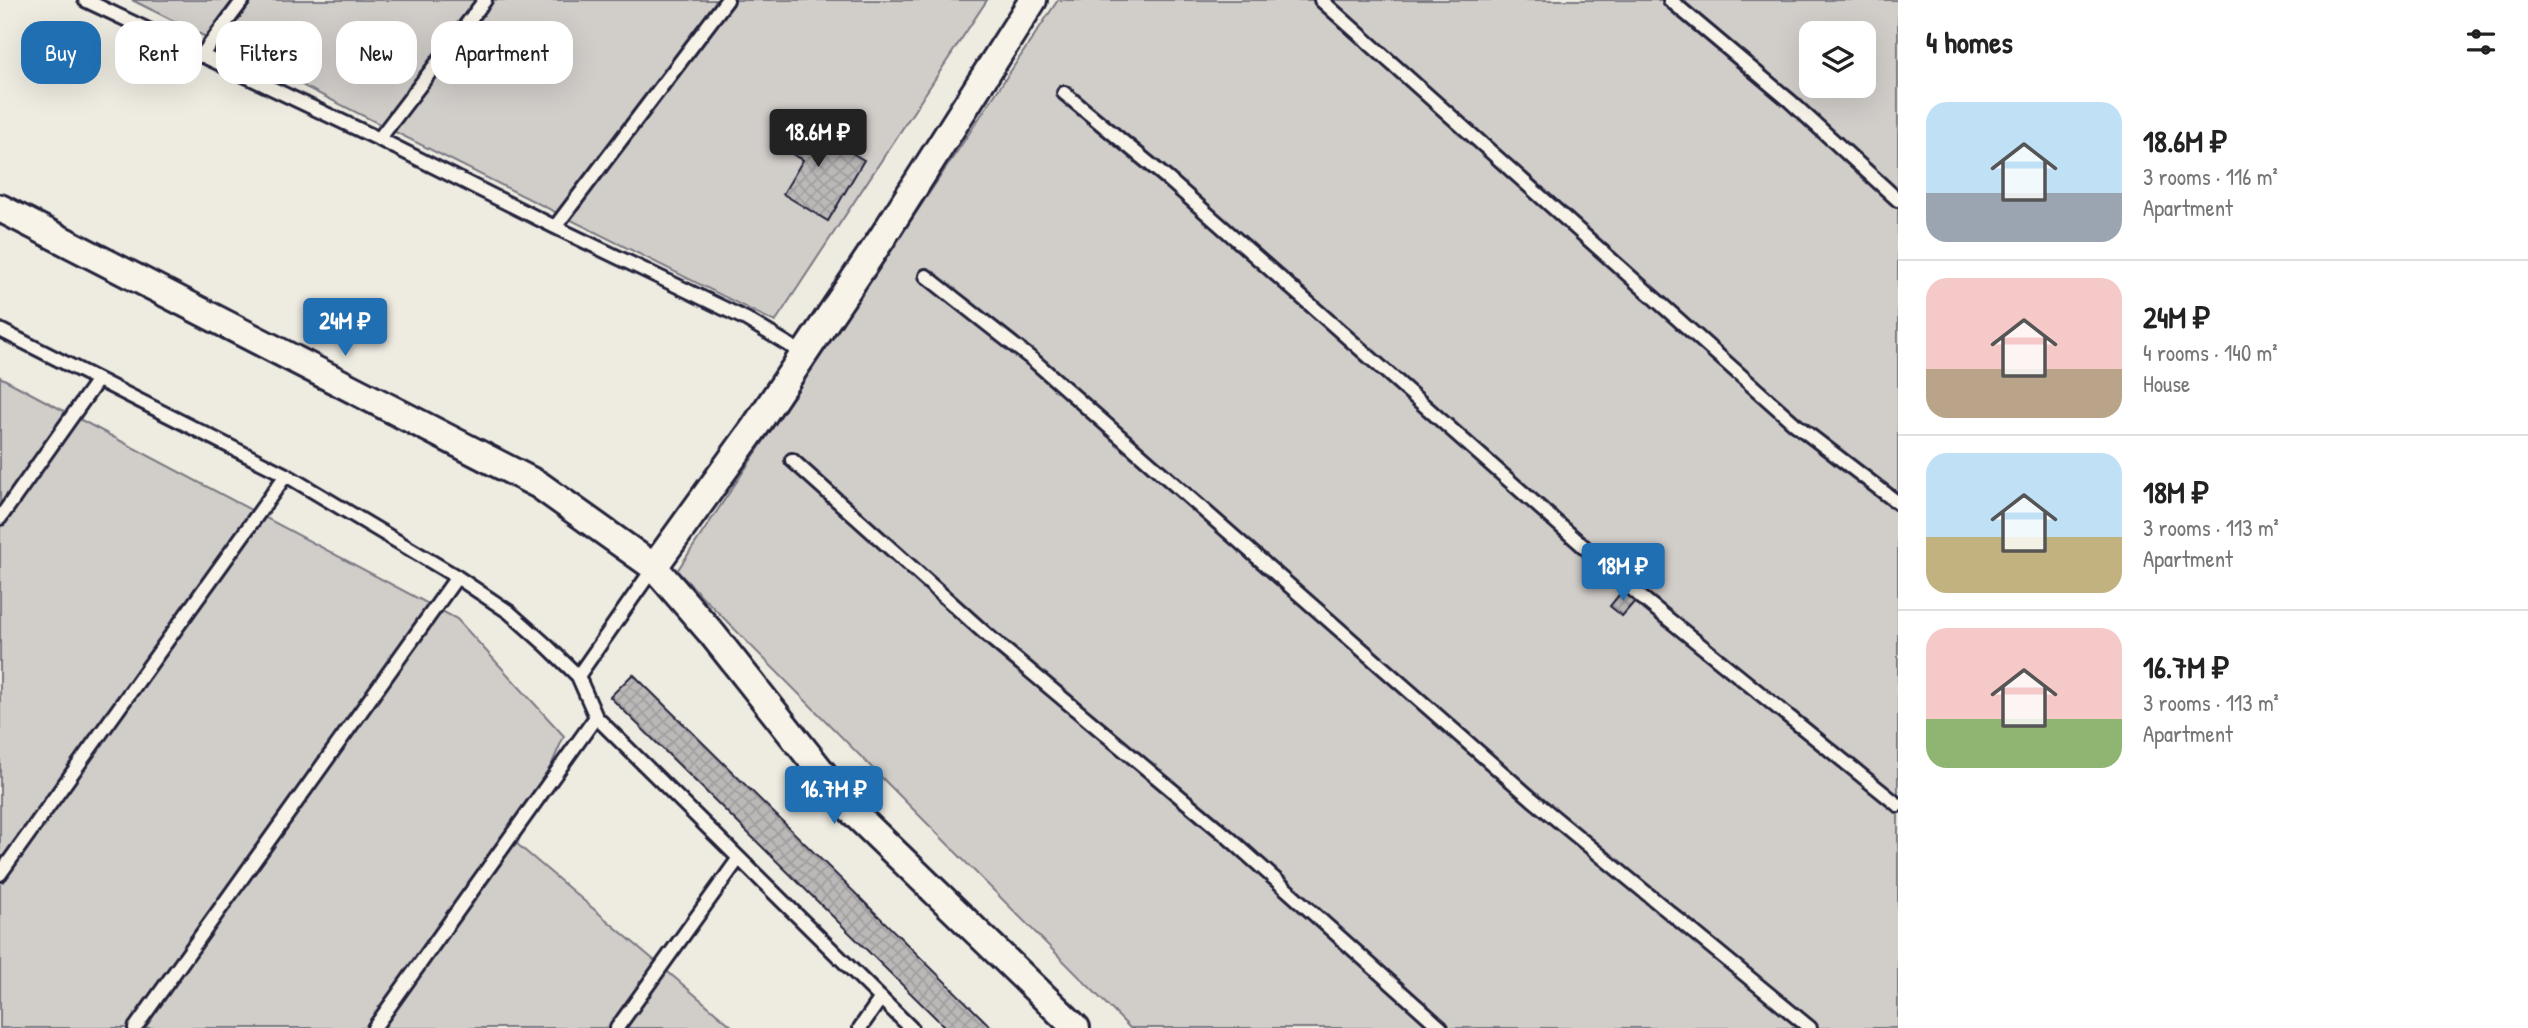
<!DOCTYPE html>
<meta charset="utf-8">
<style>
:root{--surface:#fff;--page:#f2f2f2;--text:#222;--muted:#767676;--line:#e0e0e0;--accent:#1f6fb2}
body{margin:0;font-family:"Patrick Hand",sans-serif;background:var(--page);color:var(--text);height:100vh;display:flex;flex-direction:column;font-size:26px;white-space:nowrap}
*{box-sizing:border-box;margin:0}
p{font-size:23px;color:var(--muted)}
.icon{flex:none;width:38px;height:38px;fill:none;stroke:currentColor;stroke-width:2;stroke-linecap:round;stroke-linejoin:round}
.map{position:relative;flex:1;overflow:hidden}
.side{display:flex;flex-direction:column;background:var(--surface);width:630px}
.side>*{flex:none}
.top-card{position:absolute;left:21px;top:21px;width:665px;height:63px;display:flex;gap:14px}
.controls{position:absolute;left:1799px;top:21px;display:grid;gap:14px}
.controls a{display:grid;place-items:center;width:77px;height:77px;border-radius:14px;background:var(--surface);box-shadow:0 7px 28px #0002;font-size:35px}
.price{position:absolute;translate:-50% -60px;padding:0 16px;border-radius:7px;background:var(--accent);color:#fff;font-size:23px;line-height:46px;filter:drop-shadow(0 2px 4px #0008)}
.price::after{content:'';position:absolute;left:50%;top:42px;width:21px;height:16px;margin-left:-10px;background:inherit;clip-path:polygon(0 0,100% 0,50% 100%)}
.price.selected{background:#222;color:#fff}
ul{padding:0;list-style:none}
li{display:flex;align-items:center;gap:21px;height:175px;padding:0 28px}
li+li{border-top:2px solid var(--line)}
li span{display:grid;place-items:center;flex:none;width:196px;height:140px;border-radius:21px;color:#555}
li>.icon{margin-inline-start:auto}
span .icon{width:84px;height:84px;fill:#fffc;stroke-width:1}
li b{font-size:30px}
h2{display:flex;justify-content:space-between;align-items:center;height:84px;padding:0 28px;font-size:30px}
.pill{padding:0 24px;border-radius:21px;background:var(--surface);box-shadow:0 7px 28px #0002;font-size:24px;line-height:63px}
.pill.selected{background:var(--accent);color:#fff}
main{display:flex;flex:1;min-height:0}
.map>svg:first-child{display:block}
.green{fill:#d1cdc9;stroke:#7a7882;stroke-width:2;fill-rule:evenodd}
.building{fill:url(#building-cross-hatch);stroke:#22223b;stroke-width:2}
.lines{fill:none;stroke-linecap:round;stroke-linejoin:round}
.lane-casing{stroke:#22223b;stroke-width:18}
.street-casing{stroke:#22223b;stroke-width:32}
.lane{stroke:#f7f3e8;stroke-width:12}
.street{stroke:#f7f3e8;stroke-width:26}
</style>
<main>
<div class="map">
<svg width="1898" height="1028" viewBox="0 0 1898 1028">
<defs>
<pattern id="building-cross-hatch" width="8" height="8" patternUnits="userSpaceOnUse" patternTransform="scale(1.75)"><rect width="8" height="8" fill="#bbb8b7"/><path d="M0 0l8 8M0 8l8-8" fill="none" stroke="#a09e9e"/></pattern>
</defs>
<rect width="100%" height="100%" fill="#eeebe1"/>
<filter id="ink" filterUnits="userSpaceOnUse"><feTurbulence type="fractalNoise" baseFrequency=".0143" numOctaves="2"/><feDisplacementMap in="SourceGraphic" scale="14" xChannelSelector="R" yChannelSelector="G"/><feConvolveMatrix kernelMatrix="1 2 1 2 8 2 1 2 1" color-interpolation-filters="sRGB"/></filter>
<g filter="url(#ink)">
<path class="green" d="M132 0H987L775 322Z
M1058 0H1898V1028H1130L677 571ZM1811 33H1864V86H1811Z
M0 377 457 619 564 736 517 844 734 1028H0Z"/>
<path class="building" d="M792 118 864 160 828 221 783 194 803 160 776 145Z
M1623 590 1635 601 1622 616 1610 606Z
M633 674 992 1028H946L610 697Z"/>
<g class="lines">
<g class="lane-casing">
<path id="lane" d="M85 0 379 139 555 227 746 319 804 354
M1321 0 1795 424 1898 503
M1670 0 1790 101 1898 200
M201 56 243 0
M1064 93 1168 179 1641 597 1898 805
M379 139 485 0
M555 227 727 0
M926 276 1033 360 1532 799 1810 1028
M0 330 286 475 457 577 509 612 546 645 578 676 596 717 911 1028
M792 460 987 635 1228 837 1441 1028
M0 518 97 381
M578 676 654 567
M0 874 286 475
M135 1028 457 577
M374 1028 596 717
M617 1028 739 858
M860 1028 881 998"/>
</g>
<g class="street-casing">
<path id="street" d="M0 208 539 485 654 567 713 635 854 813 1076 1028
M654 567 755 427 882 238 1033 0"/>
</g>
<use href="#lane" class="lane"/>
<use href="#street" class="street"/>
</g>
</g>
</svg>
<div class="controls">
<a><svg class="icon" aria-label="layers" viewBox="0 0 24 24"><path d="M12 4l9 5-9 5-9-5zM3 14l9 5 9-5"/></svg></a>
</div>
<b class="price selected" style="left:818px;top:169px">18.6M ₽</b>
<b class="price" style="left:345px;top:358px">24M ₽</b>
<b class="price" style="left:1623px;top:603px">18M ₽</b>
<b class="price" style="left:834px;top:826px">16.7M ₽</b>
<div class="top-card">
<a class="pill selected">Buy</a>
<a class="pill">Rent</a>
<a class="pill">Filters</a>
<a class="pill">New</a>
<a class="pill">Apartment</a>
</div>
</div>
<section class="side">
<h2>4 homes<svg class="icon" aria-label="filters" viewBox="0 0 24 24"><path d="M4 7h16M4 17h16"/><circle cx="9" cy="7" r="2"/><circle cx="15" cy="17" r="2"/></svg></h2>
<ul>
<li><span style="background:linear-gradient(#bfe0f5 65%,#9aa5b1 0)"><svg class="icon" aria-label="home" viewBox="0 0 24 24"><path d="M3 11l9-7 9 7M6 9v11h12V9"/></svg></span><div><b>18.6M ₽</b><p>3 rooms · 116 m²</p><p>Apartment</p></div></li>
<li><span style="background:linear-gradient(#f6c9c9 65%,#b9a48a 0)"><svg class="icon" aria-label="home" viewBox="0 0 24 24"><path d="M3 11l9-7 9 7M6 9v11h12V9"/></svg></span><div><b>24M ₽</b><p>4 rooms · 140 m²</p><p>House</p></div></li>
<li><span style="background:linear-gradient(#bfe0f5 60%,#c2b280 0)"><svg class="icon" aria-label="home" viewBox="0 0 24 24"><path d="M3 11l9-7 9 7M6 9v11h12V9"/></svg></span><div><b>18M ₽</b><p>3 rooms · 113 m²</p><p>Apartment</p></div></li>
<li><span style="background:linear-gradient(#f6c9c9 65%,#8fb573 0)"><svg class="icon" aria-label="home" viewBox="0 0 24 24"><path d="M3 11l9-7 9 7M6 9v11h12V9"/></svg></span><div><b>16.7M ₽</b><p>3 rooms · 113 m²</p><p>Apartment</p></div></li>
</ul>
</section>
</main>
